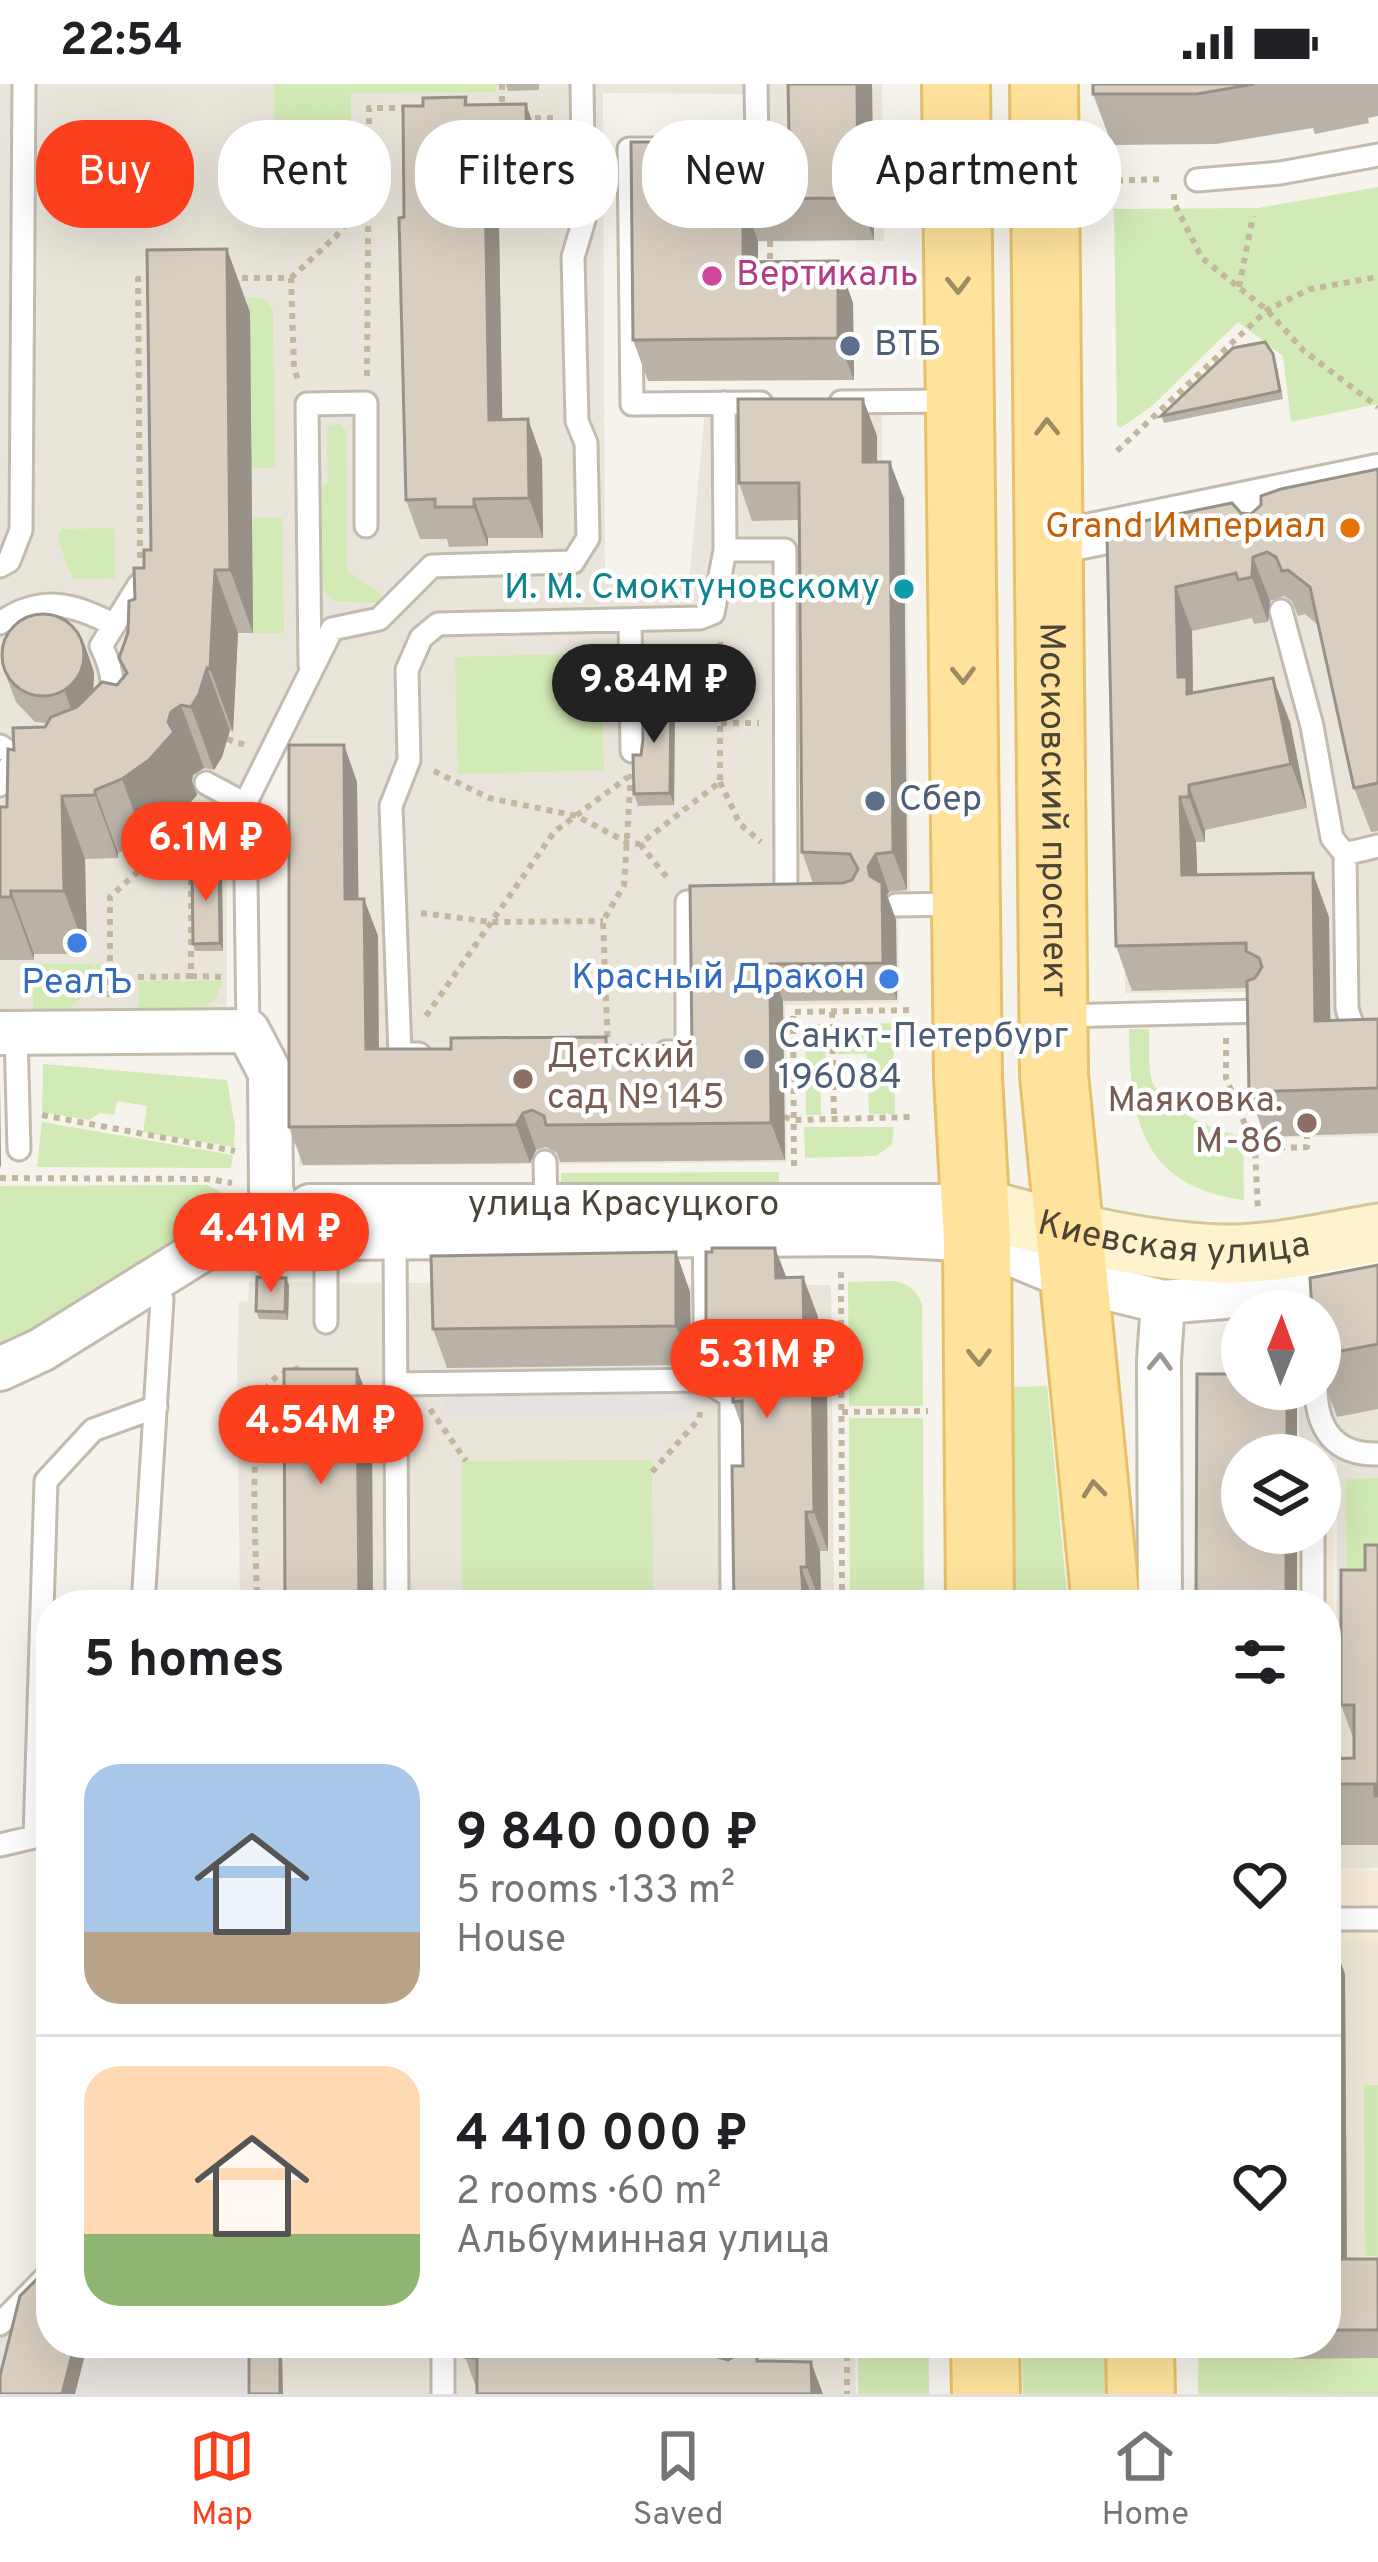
<!DOCTYPE html>
<meta charset="utf-8">
<style>
:root{--surface:#fff;--page:#f6f6f6;--text:#202124;--muted:#757577;--line:#e0e0e0;--accent:#fc3f1d}
body{margin:0;font-family:Overpass,sans-serif;background:var(--page);color:var(--text);height:100vh;display:flex;flex-direction:column;font-size:45px;white-space:nowrap}
*{box-sizing:border-box;margin:0}
p{font-size:39px;color:var(--muted)}
.icon{flex:none;width:66px;height:66px;fill:none;stroke:currentColor;stroke-width:2;stroke-linecap:round;stroke-linejoin:round}
.map{position:relative;flex:1;overflow:hidden}
.panel{position:absolute;left:36px;top:1506px;width:1305px;height:768px;display:flex;flex-direction:column;background:var(--surface);border-radius:48px;box-shadow:0 12px 48px #0002}
.panel>*{flex:none}
.banner{position:absolute;left:36px;top:36px;width:1308px;height:108px;display:flex;gap:24px}
.needle{width:78px;rotate:1deg}
.controls{position:absolute;left:1221px;top:1206px;display:grid;gap:24px}
.controls a{display:grid;place-items:center;width:120px;height:120px;border-radius:50%;background:var(--surface);box-shadow:0 12px 48px #0002;font-size:60px}
.price{position:absolute;translate:-50% -102px;padding:0 27px;border-radius:42px;background:var(--accent);color:#fff;font-size:39px;line-height:78px;filter:drop-shadow(0 3px 6px #0008)}
.price::after{content:'';position:absolute;left:50%;top:72px;width:36px;height:27px;margin-left:-18px;background:inherit;clip-path:polygon(0 0,100% 0,50% 100%)}
.price.on{background:#222;color:#fff}
ul{padding:0;list-style:none}
li{display:flex;align-items:center;gap:36px;height:300px;padding:0 48px}
li+li{border-top:3px solid var(--line)}
li span{display:grid;place-items:center;flex:none;width:336px;height:240px;border-radius:36px;color:#555}
li>.icon{margin-inline-start:auto}
span .icon{width:144px;height:144px;fill:#fffc;stroke-width:1}
li b{font-size:51px}
h2{display:flex;justify-content:space-between;align-items:center;height:144px;padding:0 48px;font-size:51px}
.pill{padding:0 42px;border-radius:48px;background:var(--surface);box-shadow:0 12px 48px #0002;font-size:42px;line-height:108px}
.pill.on{background:var(--accent);color:#fff}
.status{display:flex;justify-content:space-between;align-items:center;height:84px;padding:0 60px;background:var(--surface);direction:ltr}
.status svg{height:33px;fill:currentColor}
.menu{display:flex;justify-content:space-around;align-items:center;height:168px;border-top:3px solid var(--line);background:var(--surface);font-size:33px;color:var(--muted)}
.menu a{display:grid;justify-items:center;gap:6px}
.menu .on{color:var(--accent)}
.map>svg:first-child{display:block}
.residential{fill:#eae5da}
.commercial{fill:#f7ead8}
.industrial{fill:#e6e2dd}
.education{fill:#efe8d6}
.green{fill:#d2eab5}
.parking{fill:#e5e3e0}
.lines{fill:none;stroke-linecap:round;stroke-linejoin:round}
.lane-casing{stroke:#c2bbae;stroke-width:27}
.street-casing{stroke:#c2bbae;stroke-width:48}
.secondary-casing{stroke:#d6c79b;stroke-width:63}
.primary-casing{stroke:#e6c16a;stroke-width:72}
.path{stroke:#c4b79f;stroke-width:6;stroke-dasharray:6 6;stroke-linecap:butt}
.lane{stroke:#fff;stroke-width:21}
.street{stroke:#fff;stroke-width:42}
.secondary{stroke:#fff3cd;stroke-width:57}
.primary{stroke:#ffe39c;stroke-width:66}
.wall{fill:#bab2a6}
.shaded-wall{fill:#979187}
.building{fill:#d8cfc1;stroke:#979187;stroke-width:3}
.oneway{stroke:#9c8c66}
.oneway2{stroke:#9c9892}
.hotel-dot{fill:#d1479c;stroke:#fff;stroke-width:4.5}
.service-dot{fill:#5c6f8a;stroke:#fff;stroke-width:4.5}
.food-dot{fill:#e8710a;stroke:#fff;stroke-width:4.5}
.culture-dot{fill:#0f9aa8;stroke:#fff;stroke-width:4.5}
.shop-dot{fill:#3f7fe0;stroke:#fff;stroke-width:4.5}
.education-dot{fill:#8d6e63;stroke:#fff;stroke-width:4.5}
.labels{text-anchor:middle;dominant-baseline:central;stroke-width:9;stroke-linejoin:round;paint-order:stroke}
.hotel-label{font-size:36px;fill:#b23c85;stroke:#fff;text-anchor:start}
.service-label{font-size:36px;fill:#4e5e75;stroke:#fff;text-anchor:start}
.food-label{font-size:36px;fill:#c56008;stroke:#fff;text-anchor:end}
.culture-label{font-size:36px;fill:#0d838f;stroke:#fff;text-anchor:end}
.street-label{font-size:36px;fill:#4b4439;stroke:#fff}
.shop-label{font-size:36px;fill:#366cbe;stroke:#fff;text-anchor:end}
.education-label{font-size:36px;fill:#785e54;stroke:#fff;text-anchor:start}
</style>
<div class="status"><b>22:54</b><svg viewBox="0 0 49 12"><path d="M0 12V9h3v3zM5 12V6h3v6zM10 12V3h3v9zM15 12V0h3v12zM26 1h20v11H26zM47 4h2v5h-2z"/></svg></div>
<div class="map">
<svg width="1378" height="2310" viewBox="0 0 1378 2310">
<rect width="100%" height="100%" fill="#f6f3ec"/>
<path class="residential" d="M0 0H882L884 157 749 158 744 10 603 9 605 500 689 498 705 326 882 324V410L906 411 910 808H898L899 919 785 921 787 1078 299 1082 297 657 227 734V924L0 925Z
M1378 431V1052L1261 1054 1258 908 1125 909 1120 485Z
M249 1198 831 1201 834 1521H240L237 1280 239 1218 248 1217Z
M1378 1230V1784L1336 1785 1337 1379 1299 1363V1305H1320V1241Z
M246 2259H567L568 2272H855L856 2310H248Z"/>
<path class="commercial" d="M1207 1305 1297 1365 1313 1371H1242V1449H1320V1374L1333 1379 1334 1785 1378 1787V1857H1326V1521H1206Z"/>
<path class="industrial" d="M23 2197 51 2207V2259H246L248 2310H0V2256Z"/>
<path class="education" d="M1326 1857H1378V2274L1326 2259Z"/>
<path class="green" d="M274 0H496V8L351 9V117L275 118Z
M1378 103V320L1291 338 1283 272 1238 238 1151 323 1120 344 1117 341 1114 125 1258 124Z
M247 213 266 215 273 227 275 384H251Z
M340 340 346 347 347 487 381 509 382 515 376 519 334 517 323 506 322 400 328 399 327 345 330 341Z
M252 434H282L284 549H253Z
M114 444 115 494 73 495 57 453 62 445Z
M601 569 604 686 458 690 455 573Z
M32 880H91L95 884 96 880H104V896L68 925H33Z
M138 897H223L214 918 200 924H138Z
M893 939 895 1030H869L867 970H837L841 941Z
M825 940 826 991 820 992 821 1031H806L805 940Z
M1129 945H1149C1150 960 1148 978 1151 993 1157 1022 1216 1049 1243 1052L1244 1116C1140 1102 1130 1034 1129 945Z
M43 980 227 996 235 1042 234 1063 143 1048 147 1022 117 1017 114 1031 100 1029 89 1036 42 1028Z
M42 1038 233 1071 231 1084 37 1083Z
M894 1043 892 1061 876 1072 805 1074 804 1043Z
M779 1088V1101L561 1102V1089Z
M207 1101 238 1117V1129L83 1223 0 1265V1102Z
M893 1197C909 1200 916 1205 922 1220L923 1322H849L848 1198Z
M1047 1302 1068 1521H1015L1013 1303Z
M849 1334H923L924 1516H850Z
M652 1376 653 1521H462V1377Z
M1378 1394V1496H1347L1346 1395Z
M1364 2001H1378V2172H1365Z
M1022 2259H1105V2310H1023Z
M1198 2259H1294L1378 2274V2310H1198Z
M858 2266H929V2310H858Z"/>
<path class="parking" d="M695 1308V1329L445 1331V1310Z"/>
<g class="lines">
<g class="lane-casing">
<path id="lane" d="M744 64H757L756 0
M658 65H629L632 320 761 319
M1197 96 1280 89 1378 71
M841 318 953 317
M724 319 725 466H785L786 817
M0 482 9 477 21 446 24 0
M1281 527 1312 642 1332 754 1345 770 1347 924C1352 945 1358 953 1378 960
M630 537 632 667
M0 539C40 511 73 519 114 541
M310 581 307 320 366 319V442
M109 623C116 602 111 581 101 562L139 501
M0 662 15 672 0 701
M206 699 245 720
M1345 770 1378 762
M896 821 961 820
M1060 932 1263 927
M248 947 245 720 332 545 379 535 432 482 573 478 588 454 586 359 577 337 573 173 584 136 582 0
M16 948 19 1065
M666 968H687V818H718
M419 970H400L391 722 409 676 407 586 421 554 438 540 700 534 713 529 725 466
M545 1078 546 1121
M704 1146 706 1296
M395 1150 397 1521
M326 1154V1238
M396 1300 706 1296 731 1313 732 1521
M1316 1305C1317 1346 1335 1371 1378 1370
M1313 1449V1521
M143 1521 162 1215 152 1197
M35 1753 46 1397 93 1346 156 1323
M0 1761 51 1749
M1326 1835H1378
M0 2240 51 2188
M443 2259V2310"/>
</g>
<g class="street-casing">
<g id="street">
<path d="M1048 460 1378 392"/>
<path d="M0 949 248 947 270 989 271 1105 282 1142"/>
<path id="s1" d="M282 1142 310 1122H974"/>
<path d="M0 1285 41 1266 226 1151C263 1141 289 1144 326 1154L866 1150 977 1156 1074 1196 1163 1218 1224 1213 1378 1186"/>
<path d="M1160 1521 1159 1276 1163 1218"/>
</g>
</g>
<g class="secondary-casing">
<g id="secondary">
<path id="s2" d="M974 1122C1054 1145 1137 1167 1221 1170 1273 1171 1327 1158 1378 1149"/>
</g>
</g>
<g class="primary-casing">
<g id="primary">
<path d="M956 0 968 993 977 1156 980 1521"/>
<path id="s3" d="M1044 0 1054 991 1106 1521"/>
<path d="M985 2259 986 2310"/>
<path d="M1140 2259 1141 2310"/>
</g>
</g>
<path class="path" d="M502 0V24
M523 34H558
M873 43H897
M1105 97 1164 95
M1174 110V119L1202 174 1267 226 1304 267 1378 323
M770 157V183
M230 194H291L294 284 299 299
M291 194 336 152 370 110
M836 195 898 194
M1239 203 1253 132
M367 292 369 24H406
M1117 367 1267 226 1310 205 1378 193
M140 474 138 195H151
M721 639H759
M227 655 248 662
M434 687 489 714 577 732 628 759 640 760 720 698V553
M720 698 740 740 761 758
M640 760 669 796
M421 829 491 838 603 837
M191 892 224 893
M138 893 191 892V782L172 739
M110 913V813L203 728
M832 928 834 1035
M426 932 554 748 628 693
M1226 954V994L1255 1065 1258 1127
M608 965 603 837 624 801 631 690
M42 1031 235 1067
M784 1033 794 1036 914 1033
M1255 1065 1307 1063V1052
M794 1082 793 928 914 926
M0 1094 209 1095 232 1099
M841 1188 842 1521
M430 1325 466 1377
M842 1328 928 1327
M652 1388 699 1335 701 1323
M257 1521C257 1479 246 1324 270 1299 279 1289 290 1287 303 1283
M847 2259V2310"/>
<use href="#lane" class="lane"/>
<use href="#street" class="street"/>
<use href="#secondary" class="secondary"/>
<use href="#primary" class="primary"/>
</g>
<path class="wall" d="M506 0H539V6L508 7Z
M788 0H872L874 156 758 157V178L838 177 853 219 854 296 648 297 633 256 745 58 789 49Z
M1093 0H1378V32L1368 34 1369 39 1315 50 1313 44 1216 60 1112 61 1093 10Z
M466 13 468 21 526 20 540 60 541 139 499 140 502 336 528 335 542 375 543 454H488V462L449 463 447 455H420L406 416 423 22Z
M250 228 253 549H238L233 648 230 646 222 673 214 686 204 684 193 691 192 697 197 711 172 739 145 758 118 769V774L85 775 87 870H34V876H0V723H7L14 666 45 643 47 639 35 638 16 618 5 589 94 588 93 607 117 601 126 591 119 574 144 484Z
M1276 278 1283 315 1164 339 1161 332Z
M863 315 877 352V378L904 415 907 806 889 808 887 811 896 836 897 916 783 917 785 1076 560 1078 557 1069 546 1063 536 1066 530 1079 303 1081 289 1043 344 661 357 698 358 815H364L378 852 379 965H451L606 953 609 962 692 961 813 799 802 768 799 436 752 437 739 399Z
M1378 385V747L1371 748 1354 704 1319 542 1305 530 1298 532 1292 517 1284 512 1270 517 1268 538 1254 540 1252 534 1192 547 1193 609 1290 638 1307 724 1205 746V758H1196L1197 790 1329 833 1330 937 1378 935V1049L1265 1053 1249 1008 1247 904 1132 907 1116 862 1107 452 1241 429 1251 430Z
M675 618 674 721 638 722 634 710 643 655Z
M222 787 223 867H195L193 860Z
M775 1164 786 1193H803L818 1233V1270L827 1293 828 1467H820L821 1521H734L743 1382 742 1344 733 1318 732 1282H721L706 1243Z
M676 1168 690 1208 691 1281 447 1284 433 1245Z
M1378 1181V1325L1337 1333 1320 1288V1227Z
M286 1194 289 1202 288 1236 259 1235 256 1227Z
M1378 1461V1761H1326V1675L1354 1674V1656L1341 1621 1365 1486Z
M1326 1862 1345 1890 1347 2175H1378V2274L1294 2275 1288 2259H1326Z
M548 2261 718 2273 728 2276 763 2277 477 2306 465 2273Z"/>
<path class="shaded-wall" d="M857 0H872L874 156 858 114Z
M526 20 540 60 541 139 527 100Z
M485 100 499 140 503 375 489 336Z
M743 115 758 157V220L743 178Z
M227 165 250 228 253 549 230 486Z
M838 177 853 219 854 296 838 254Z
M863 315 877 352V415L863 378Z
M528 335 542 375 543 454 529 414Z
M890 378 904 415 907 806 893 768Z
M474 415 488 454V462L474 423Z
M1253 473 1270 517 1268 538 1252 493Z
M215 486 238 549 233 648 210 585Z
M1176 503 1192 547 1193 611 1203 637 1178 593Z
M84 559 94 588 93 615 75 636 65 608Z
M207 584 230 646 222 673 214 686 191 623Z
M1273 594 1290 638 1307 724 1291 680Z
M671 607 675 618 674 721 670 709Z
M181 621 204 684 193 691 192 697 197 711 172 739 145 758 122 695 168 638 171 628Z
M344 661 357 698 359 852 345 815Z
M1189 701 1205 746V758L1189 713Z
M95 706 118 769V774L95 711Z
M62 712 85 775 87 870 64 807Z
M1180 713 1196 758 1199 835 1182 791Z
M876 770 889 808 887 811 896 836 897 916 883 879 868 783Z
M219 780 222 787 223 867 220 859Z
M1313 789 1329 833 1331 982 1315 937Z
M11 807 34 870V876L11 813Z
M364 815 378 852 379 1002 366 965Z
M770 880 783 917 785 1076 771 1039Z
M0 995V996L1 1084 0 1081Z
M523 1029 536 1066 530 1079 516 1041Z
M775 1164 790 1203 776 1194Z
M676 1168 690 1208 691 1281 676 1242Z
M803 1193 818 1233V1270L827 1293 828 1467 814 1428 804 1254Z
M286 1194 289 1202 288 1236 285 1228Z
M357 1285 372 1324 373 1521H359Z
M1287 1305H1293L1297 1318V1371H1287Z
M806 1428 820 1467 821 1521 807 1483Z
M1286 1449H1297V1521H1286Z
M801 1483 815 1521H804Z
M1335 1862 1345 1890 1347 2204 1336 2175Z
M75 2259H88L75 2310H62Z
M280 2259 282 2265 283 2310H280Z
M811 2278 823 2310H812Z"/>
<path class="building" d="M788 0H857L858 114 743 115V178L838 177V254L633 256 631 58H745V49H789Z
M1093 0H1254L1197 10H1093Z
M466 13 465 21 526 20 527 100H485L489 336 528 335 529 414 474 415V423H435V415L406 416 399 134 404 133 403 22H423V14Z
M227 165 230 486H215L210 585 207 584 199 610 191 623 181 621 171 628 168 638 174 648 149 676 122 695 95 706V711L62 712 64 807H11V813H0V723H7L8 665 14 666 13 644 45 643 51 633 77 623 102 598 117 601 127 589 119 574 128 549 129 517 135 515 134 484H144V466H151L147 166Z
M1265 258 1273 270 1280 307 1161 332 1233 264Z
M738 315H863V378H890L893 768 876 770 868 783 870 792 882 799 883 879 770 880 771 1039 546 1041 544 1032 532 1026 523 1029 516 1041 289 1043V661H344L345 815H364L366 965H451V954L606 953V962L692 961 690 802 843 799 852 796 858 785 850 770 802 768 799 399H739Z
M1378 385V699L1354 704 1310 503 1288 486 1282 487 1276 473 1267 468 1253 473 1252 493 1238 496 1236 489 1176 503 1178 593H1187V610L1273 594 1291 680 1189 701V713H1180L1182 791 1313 789 1315 937 1378 935V1004L1249 1008 1247 897 1255 894 1262 883 1259 874 1246 867V859L1116 862 1107 452 1114 443 1232 419 1241 429 1251 430 1261 421V412L1281 405Z
M2 571a41 41 0 1 1 82 0a41 41 0 1 1-82 0Z
M671 607 670 709 634 710 633 671H641L643 655 642 608Z
M192 780H219L220 859 193 860Z
M712 1164H775L776 1194 803 1193 804 1254H812L814 1428H806L807 1483H801L804 1521H734L732 1382H743L742 1317 733 1318 732 1242 706 1243V1168H712Z
M676 1168V1242L433 1245 431 1172Z
M1378 1181V1260L1320 1271V1227H1312L1310 1194Z
M257 1193 286 1194 285 1228 256 1227Z
M284 1285H357L359 1521H285Z
M1197 1290H1242V1305H1287V1371H1242V1449H1286V1521H1196Z
M1365 1461H1378V1712H1375V1700H1326V1675L1354 1674V1621H1341V1486H1365Z
M1326 1862H1335L1336 2175H1378V2246H1326Z
M41 2191 51 2194V2259H75L62 2310H0V2292L20 2212Z
M249 2259H280V2310H249Z
M465 2259H535V2261H712L718 2273 728 2276 739 2269 742 2261H758L757 2277 811 2278 812 2310H477V2274L465 2273Z"/>
<defs><path id="oneway-chevron" d="M-2-3.5L2.5 0L-2 3.5" fill="none" stroke-width="1.6" stroke-linecap="round" stroke-linejoin="round" transform="scale(3)"/></defs>
<g class="oneway">
<use href="#oneway-chevron" transform="translate(958 201) rotate(89)"/>
<use href="#oneway-chevron" transform="translate(1047 343) rotate(-91)"/>
<use href="#oneway-chevron" transform="translate(963 591) rotate(89)"/>
<use href="#oneway-chevron" transform="translate(979 1273) rotate(89)"/>
<use href="#oneway-chevron" transform="translate(1094 1405) rotate(-96)"/>
</g>
<use class="oneway2" href="#oneway-chevron" transform="translate(1160 1278) rotate(-88)"/>
<circle class="hotel-dot" cx="712" cy="192" r="12"/>
<g class="service-dot">
<circle cx="850" cy="262" r="12"/>
<circle cx="875" cy="717" r="12"/>
<circle cx="754" cy="975" r="12"/>
</g>
<circle class="food-dot" cx="1350" cy="444" r="12"/>
<circle class="culture-dot" cx="904" cy="505" r="12"/>
<g class="shop-dot">
<circle cx="77" cy="859" r="12"/>
<circle cx="889" cy="895" r="12"/>
</g>
<g class="education-dot">
<circle cx="523" cy="995" r="12"/>
<circle cx="1307" cy="1039" r="12"/>
</g>
<g class="labels">
<g class="hotel-label">
<text x="736" y="192">Вертикаль</text>
</g>
<g class="service-label">
<text x="874" y="262">ВТБ</text>
<text x="899" y="717">Сбер</text>
<text x="778" y="954">Санкт-Петербург<tspan x="778" dy="41">196084</tspan></text>
</g>
<g class="food-label">
<text x="1326" y="444">Grand Империал</text>
</g>
<g class="culture-label">
<text x="880" y="505">И. М. Смоктуновскому</text>
</g>
<g class="street-label">
<text stroke="none"><textPath href="#s3" startOffset="726">Московский проспект</textPath></text>
<text stroke="none"><textPath href="#s1" startOffset="348">улица Красуцкого</textPath></text>
<text stroke="none"><textPath href="#s2" startOffset="204">Киевская улица</textPath></text>
</g>
<g class="shop-label">
<text x="865" y="895">Красный Дракон</text>
<text x="77" y="900" text-anchor="middle">РеалЪ</text>
</g>
<g class="education-label">
<text x="547" y="974">Детский<tspan x="547" dy="41">сад № 145</tspan></text>
<text x="1283" y="1018" text-anchor="end">Маяковка.<tspan x="1283" dy="41">М-86</tspan></text>
</g>
</g>
</svg>
<div class="controls">
<a><svg class="needle" viewBox="-14 -14 28 28"><path d="M0-13l5 13h-10z" fill="#e53935"/><path d="M0 13l5-13h-10z" fill="#757577"/></svg></a>
<a><svg class="icon" aria-label="layers" viewBox="0 0 24 24"><path d="M12 4l9 5-9 5-9-5zM3 14l9 5 9-5"/></svg></a>
</div>
<b class="price on" style="left:654px;top:662px">9.84M ₽</b>
<b class="price" style="left:206px;top:820px">6.1M ₽</b>
<b class="price" style="left:271px;top:1211px">4.41M ₽</b>
<b class="price" style="left:767px;top:1337px">5.31M ₽</b>
<b class="price" style="left:321px;top:1403px">4.54M ₽</b>
<div class="banner">
<a class="pill on">Buy</a>
<a class="pill">Rent</a>
<a class="pill">Filters</a>
<a class="pill">New</a>
<a class="pill">Apartment</a>
</div>
<section class="panel">
<h2>5 homes<svg class="icon" aria-label="filters" viewBox="0 0 24 24"><path d="M4 7h16M4 17h16"/><circle cx="9" cy="7" r="2"/><circle cx="15" cy="17" r="2"/></svg></h2>
<ul>
<li><span style="background:linear-gradient(#a9c7e8 70%,#b9a48a 0)"><svg class="icon" aria-label="home" viewBox="0 0 24 24"><path d="M3 11l9-7 9 7M6 9v11h12V9"/></svg></span><div><b>9 840 000 ₽</b><p>5 rooms · 133 m²</p><p>House</p></div><svg class="icon" aria-label="heart" viewBox="0 0 24 24"><path d="M12 20l-8-8c-3-5 5-10 8-4 3-6 11-1 8 4z"/></svg></li>
<li><span style="background:linear-gradient(#ffd9b3 70%,#8fb573 0)"><svg class="icon" aria-label="home" viewBox="0 0 24 24"><path d="M3 11l9-7 9 7M6 9v11h12V9"/></svg></span><div><b>4 410 000 ₽</b><p>2 rooms · 60 m²</p><p>Альбуминная улица</p></div><svg class="icon" aria-label="heart" viewBox="0 0 24 24"><path d="M12 20l-8-8c-3-5 5-10 8-4 3-6 11-1 8 4z"/></svg></li>
</ul>
</section>
</div>
<nav class="menu">
<a class="on"><svg class="icon" aria-label="map" viewBox="0 0 24 24"><path d="M3 6l6-2 6 2 6-2v14l-6 2-6-2-6 2zM9 4v14M15 6v14"/></svg>Map</a>
<a><svg class="icon" aria-label="saved" viewBox="0 0 24 24"><path d="M7 4h10v16l-5-4-5 4z"/></svg>Saved</a>
<a><svg class="icon" aria-label="home" viewBox="0 0 24 24"><path d="M3 11l9-7 9 7M6 9v11h12V9"/></svg>Home</a>
</nav>
